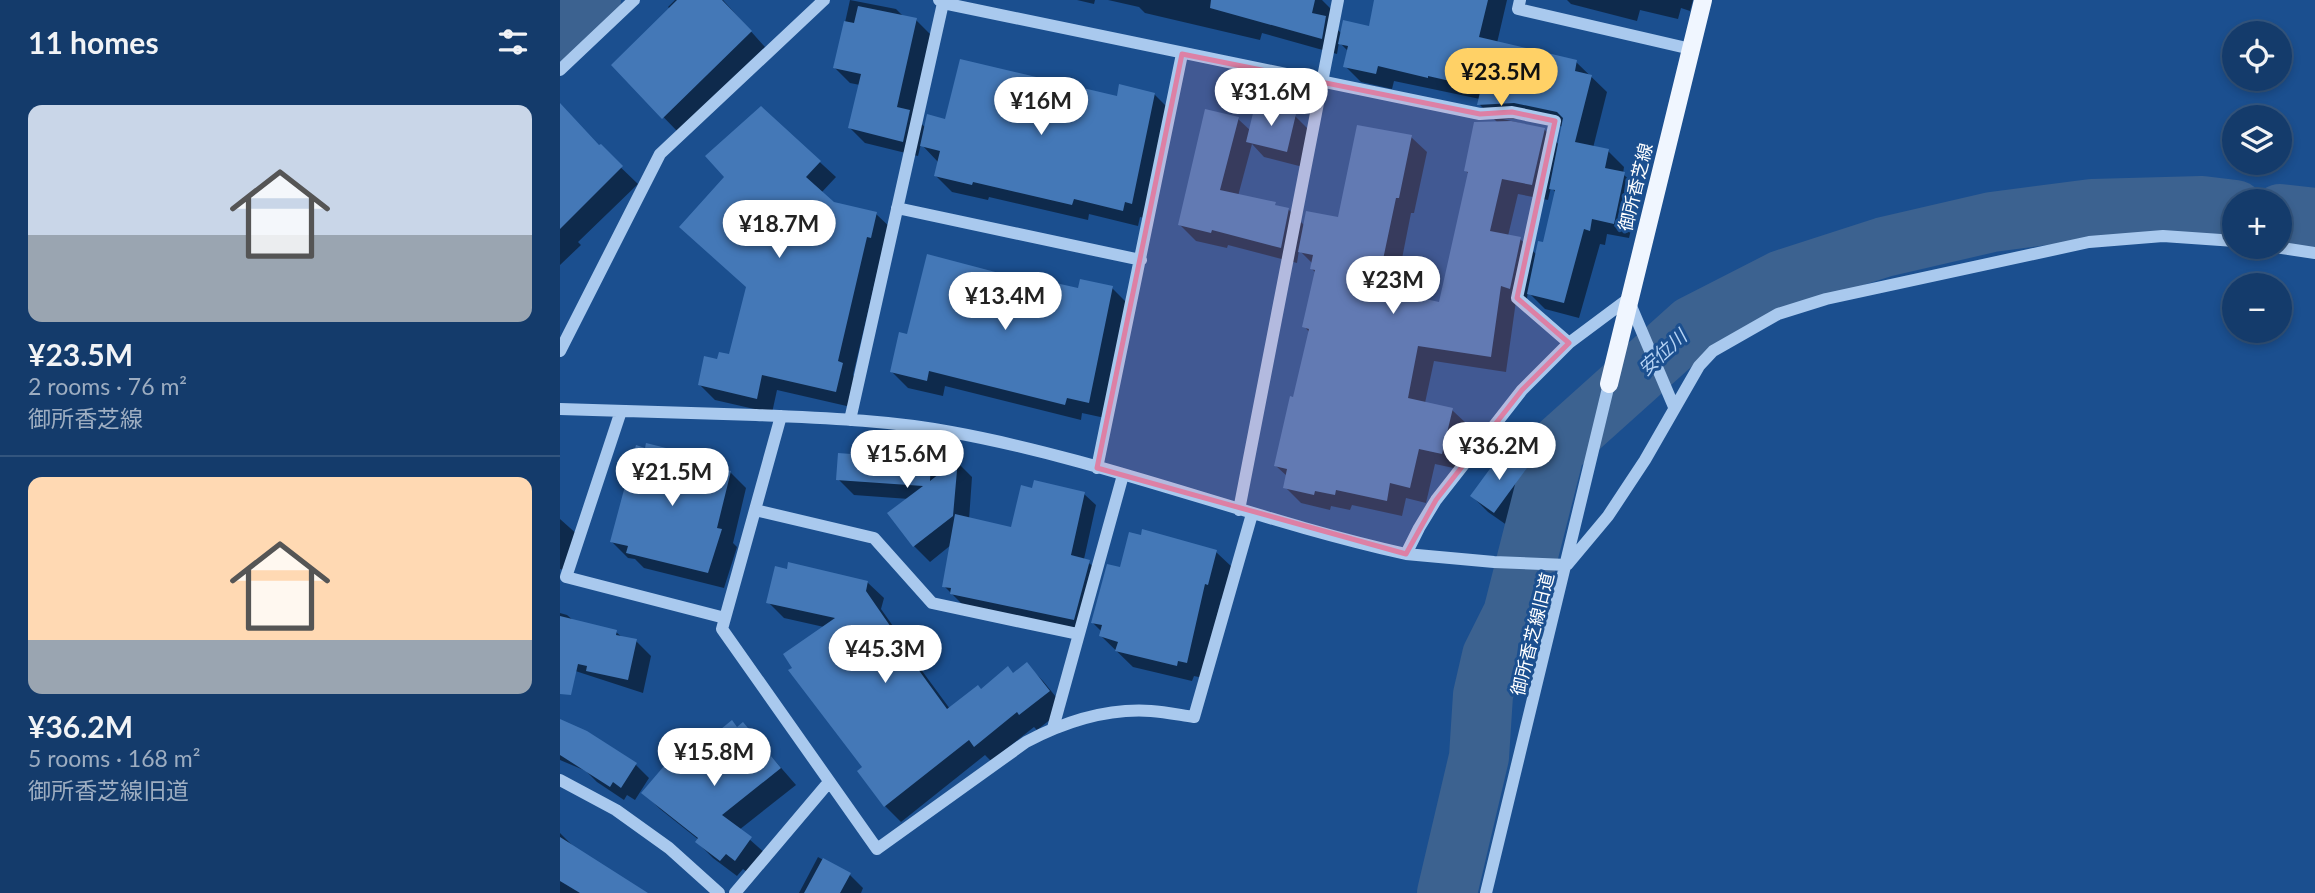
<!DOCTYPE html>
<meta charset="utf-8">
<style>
:root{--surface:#143b6b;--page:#214673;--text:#f1f3f6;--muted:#9dadc1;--line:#33557e;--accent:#ffd166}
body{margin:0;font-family:Lato,"Noto Sans JP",sans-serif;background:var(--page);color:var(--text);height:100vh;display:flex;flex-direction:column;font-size:26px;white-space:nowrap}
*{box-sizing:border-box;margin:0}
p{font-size:23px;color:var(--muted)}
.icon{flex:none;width:38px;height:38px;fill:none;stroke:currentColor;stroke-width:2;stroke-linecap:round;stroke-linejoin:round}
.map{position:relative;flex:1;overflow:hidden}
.side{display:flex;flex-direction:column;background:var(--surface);width:560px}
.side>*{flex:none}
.buttons{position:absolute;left:1662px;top:21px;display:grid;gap:14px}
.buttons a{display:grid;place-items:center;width:70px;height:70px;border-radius:50%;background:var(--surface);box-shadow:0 4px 10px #0003,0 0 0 2px var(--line);font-size:35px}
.price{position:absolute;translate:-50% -60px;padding:0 16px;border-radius:24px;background:#fff;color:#222;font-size:23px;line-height:46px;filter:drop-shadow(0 2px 4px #0008)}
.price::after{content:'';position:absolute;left:50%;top:42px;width:21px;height:16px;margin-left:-10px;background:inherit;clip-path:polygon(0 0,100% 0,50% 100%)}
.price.active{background:var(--accent);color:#111}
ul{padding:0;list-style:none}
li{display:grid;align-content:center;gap:14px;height:371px;padding:0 28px}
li+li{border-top:2px solid var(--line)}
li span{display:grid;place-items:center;height:217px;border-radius:14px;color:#555}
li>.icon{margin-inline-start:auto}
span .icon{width:126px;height:126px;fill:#fffc;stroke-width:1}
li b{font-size:30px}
h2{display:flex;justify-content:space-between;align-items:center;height:84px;padding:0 28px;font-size:30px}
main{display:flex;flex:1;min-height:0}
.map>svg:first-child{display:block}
.shadow{fill:#0007;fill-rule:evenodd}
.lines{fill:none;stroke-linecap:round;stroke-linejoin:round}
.river{stroke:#3c6290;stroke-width:60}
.building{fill:#4478b7}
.minor{stroke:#a9c9ee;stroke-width:12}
.major{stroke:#f0f6ff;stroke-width:18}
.marked{fill:#dd80a5;fill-opacity:0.2;stroke:#dd80a5;stroke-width:5;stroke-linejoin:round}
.labels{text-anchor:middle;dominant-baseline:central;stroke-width:6;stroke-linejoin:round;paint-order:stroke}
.street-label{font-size:18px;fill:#fff;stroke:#1b4f8f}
.water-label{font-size:19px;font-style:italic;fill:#b5d3f5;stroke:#1b4f8f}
</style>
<main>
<section class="side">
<h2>11 homes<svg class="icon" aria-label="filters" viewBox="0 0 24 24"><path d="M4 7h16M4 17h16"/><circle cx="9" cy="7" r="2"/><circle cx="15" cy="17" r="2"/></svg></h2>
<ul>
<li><span style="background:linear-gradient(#c9d6e8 60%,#9aa5b1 0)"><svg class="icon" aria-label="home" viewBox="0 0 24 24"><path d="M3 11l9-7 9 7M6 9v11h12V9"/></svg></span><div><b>¥23.5M</b><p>2 rooms · 76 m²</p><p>御所香芝線</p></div></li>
<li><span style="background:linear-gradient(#ffd9b3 75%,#9aa5b1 0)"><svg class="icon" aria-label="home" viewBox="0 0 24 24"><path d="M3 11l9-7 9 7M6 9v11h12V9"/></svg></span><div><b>¥36.2M</b><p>5 rooms · 168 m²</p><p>御所香芝線旧道</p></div></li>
</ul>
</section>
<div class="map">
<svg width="1755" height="893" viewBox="0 0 1755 893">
<rect width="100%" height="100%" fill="#1b4f8f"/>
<path class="shadow" d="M115 0H163L205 47 117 131 53 65 110 9 108 7Z
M290 0 336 9 344 17 356 20 371 35 353 116 366 128 386 121 594 94 610 110 588 219 580 217 578 226 529 214 528 220 429 197 428 200 392 192 376 176 378 162 361 144 358 156 305 143 290 128 300 85 290 83 275 68Z
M517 0H535L534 4Z
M548 0H762L772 10 769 21 782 34 810 28 816 0H947L937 43 1016 62 1047 92 1033 148 1048 151 1064 167 1063 174 1080 190 1069 238 1047 234 1045 245 1040 244 1019 318 985 309 968 292 966 304 956 301 946 372 874 361 865 403 892 410 908 425 898 469 875 464 866 503 846 498 842 516 792 505 790 510 771 506 770 510 741 503 725 487 728 477 716 466 750 333 744 326 756 273 752 269 753 264 739 250 737 263 668 245 667 248 636 241 620 225 678 119 691 131 735 116 751 132 743 167 704 157 692 144 678 196 728 209 745 226 779 219 851 137 867 152 854 213H851L835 294 880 304 909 174 906 171 938 123 919 104 920 99 834 81 832 89 801 82 785 66 788 51 779 42 777 54 702 33 700 40 585 13 579 7ZM943 119H971L1004 127 1000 146 984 129ZM991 187 996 193 985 244 977 255 960 239 948 236 958 194 988 200Z
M1007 0H1133L1130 11 1121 8 1118 19 1080 10 1077 21 1011 4Z
M201 108 276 177 261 193 273 204 316 214 332 229 322 252 293 375 298 380 291 407 217 390 212 413 155 400 140 385 159 361 170 356 187 288 166 177Z
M0 109 78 184 18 242 21 245 0 265Z
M478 285 520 290 552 288 568 304 545 418 522 413 521 420 385 386 383 396 348 388 332 372 348 336Z
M370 461 382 473 397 462 412 477 409 520 452 529 524 494 536 505 524 559 541 573 525 630 403 605 384 586 391 545 370 562 354 546 349 499 294 495 278 479Z
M153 462 160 470 170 472 186 488 173 543 177 547 164 588 84 568 75 559 68 558 52 542Z
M966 470 982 486 951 528 928 512 912 496Z
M0 519 19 536 7 571 0 569Z
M656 552 673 568 664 600 661 599 643 678 634 676 632 681 573 667 541 636 542 632 533 623 561 569Z
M307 582 324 598 321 609 359 663 357 664 390 709 454 674 467 665 483 681 505 708 477 730 474 727 431 761 425 755 341 822 325 806 299 771 304 767 264 627 224 618 208 602Z
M0 613 7 615 14 621 56 632 63 638 76 641 91 656 83 693 0 666Z
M0 721 75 764 89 778 75 800 67 795 64 800 37 782 26 771 0 760Z
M183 724 236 785 179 830 207 855 191 875 183 869 177 876 153 858 137 842 139 840 100 809 84 793 117 767Z
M0 833 15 848 87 893H0Z
M258 857 290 875 303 888 301 893H239Z"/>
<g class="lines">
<path class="river" d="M0 31 31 0
M1720 214 1755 218
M887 893 919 757 923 695 932 656 953 614 995 449 1132 326 1222 280 1324 247 1432 222 1532 209 1642 206 1675 210"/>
</g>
<path class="building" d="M117 0H162L192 31 102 119 51 65Z
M651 0H755L752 13 766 16 762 39 650 8Z
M814 0H928L919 37 1017 60 1015 71 1032 75 1015 142 1049 149 1045 168 1065 172 1054 224 1032 219 1030 231 1024 229 1004 303 967 294 978 241 983 242 995 190 989 189 1003 118 997 112 954 103 917 105 921 88 868 76V78L818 66 816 74 783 67 788 46 778 44 783 20 809 26Z
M298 6 357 18 337 107 350 110 343 142 288 128 301 74 273 68 284 21 294 23Z
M400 59 557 96 559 84 595 93 572 204 565 202 563 211 514 199 512 205 413 182 412 185 374 176 380 151 360 146 367 114 385 119Z
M0 103 39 145 41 144 63 166 0 229Z
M695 105 736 114 727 152 686 142Z
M201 106 261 161 246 177 274 202 317 212 311 238 307 237 278 361 283 363 276 392 202 375 197 399 138 385 144 356 157 359 159 352 169 354 186 287 119 227 164 177 145 156Z
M645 109 679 117 660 190 716 202 715 205 729 208 721 248 652 230 651 233 618 225Z
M951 121 985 128 972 185 942 179 930 231 961 237 950 289 941 286 931 357 858 346 848 398 893 408 882 454 859 449 850 488 830 483 827 501 776 490 775 495 755 491 754 495 723 488 727 469 714 466 730 396 733 397 749 329 742 327 755 270 750 269 753 255 738 252 746 211 778 217 797 125 852 135 839 198H836L817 288 879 302 908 172 904 171 914 122Z
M367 254 477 283 478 279 518 288 520 279 553 286 529 403 507 398 505 405 369 371 367 381 330 372 339 332 347 334Z
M86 443 154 460 152 466 171 471 157 528 162 529 148 573 66 553 68 546 50 542 76 445 85 448Z
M943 451 967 468 934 513 910 496Z
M278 453 371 460 370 481 398 459 393 516 353 547 327 513 363 486 276 480Z
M474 480 525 492 511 555 530 560 514 620 390 594 391 588 382 587 395 514 451 527 461 485 472 488Z
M582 529 657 550 648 585 645 584 627 663 618 661 617 666 555 651 558 642 539 636 542 625 531 623 547 564 560 567 569 532 581 535Z
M228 562 308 581 306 591 344 646 342 647 387 709 418 685 421 689 448 666 453 673 467 662 490 691 459 715 457 712 414 747 409 740 324 807 297 771 302 767 228 670 232 668 223 654 275 618 206 603 215 566 227 569Z
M0 616 57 630 56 635 77 639 68 680 26 671 27 666 18 664 11 695 0 694Z
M0 719 27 731 77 763 61 788 53 782 50 787 0 755Z
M172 720 177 727 183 722 221 768 162 815 192 837 175 861 166 854 160 861 135 842 138 838 81 793 110 759 117 765Z
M0 837 88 893H20L0 881Z
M263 858 291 873 280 893H244Z"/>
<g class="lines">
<path class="minor" d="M379 0 383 3 920 114 952 112 995 121 957 298 1009 343
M960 0 958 9 1131 49
M0 70 74 0
M337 208 581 260
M1715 247 1755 253
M0 351 100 154 264 0
M0 409C65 411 131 413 196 415 261 418 327 420 391 432 546 460 693 520 846 554L859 528 876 500 962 390 1009 343 1068 299 1114 407
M61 411 6 577 165 618
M221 416 162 629 317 849 466 742C504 722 547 708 591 711 605 712 620 715 634 717L692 514
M290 420 383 3
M537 468 622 54
M195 510 314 538 372 603 518 634
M679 510 778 0
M846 554 934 562 1007 565 1048 516 1085 460 1139 366 1153 351 1218 314 1266 299 1529 242 1603 236 1675 241
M493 728 563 475
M0 780 56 810 109 848 159 893
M175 893 269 782
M926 893 1049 384"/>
<path class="major" d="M1049 384 1143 0"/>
</g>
<path class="marked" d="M622 54 920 114 952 112 995 121 957 298 1009 343 962 390 876 500 846 554 537 468Z"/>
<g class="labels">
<g class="street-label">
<text transform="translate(1075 187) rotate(-76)">御所香芝線</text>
<text transform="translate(972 634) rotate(-76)">御所香芝線旧道</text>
</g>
<g class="water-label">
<text transform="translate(1102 352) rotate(-42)">安位川</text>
</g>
</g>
</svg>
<div class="buttons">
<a><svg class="icon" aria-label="locate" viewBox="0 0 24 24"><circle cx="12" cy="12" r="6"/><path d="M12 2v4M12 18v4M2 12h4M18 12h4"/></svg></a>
<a><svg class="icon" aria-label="layers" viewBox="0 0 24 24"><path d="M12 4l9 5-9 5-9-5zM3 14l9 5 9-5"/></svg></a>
<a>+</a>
<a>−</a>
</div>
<b class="price active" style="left:941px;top:108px">¥23.5M</b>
<b class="price" style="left:711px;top:128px">¥31.6M</b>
<b class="price" style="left:481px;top:137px">¥16M</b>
<b class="price" style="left:219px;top:260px">¥18.7M</b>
<b class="price" style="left:833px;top:316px">¥23M</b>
<b class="price" style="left:445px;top:332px">¥13.4M</b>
<b class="price" style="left:939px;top:482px">¥36.2M</b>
<b class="price" style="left:347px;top:490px">¥15.6M</b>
<b class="price" style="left:112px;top:508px">¥21.5M</b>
<b class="price" style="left:325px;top:685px">¥45.3M</b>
<b class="price" style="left:154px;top:788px">¥15.8M</b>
</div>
</main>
